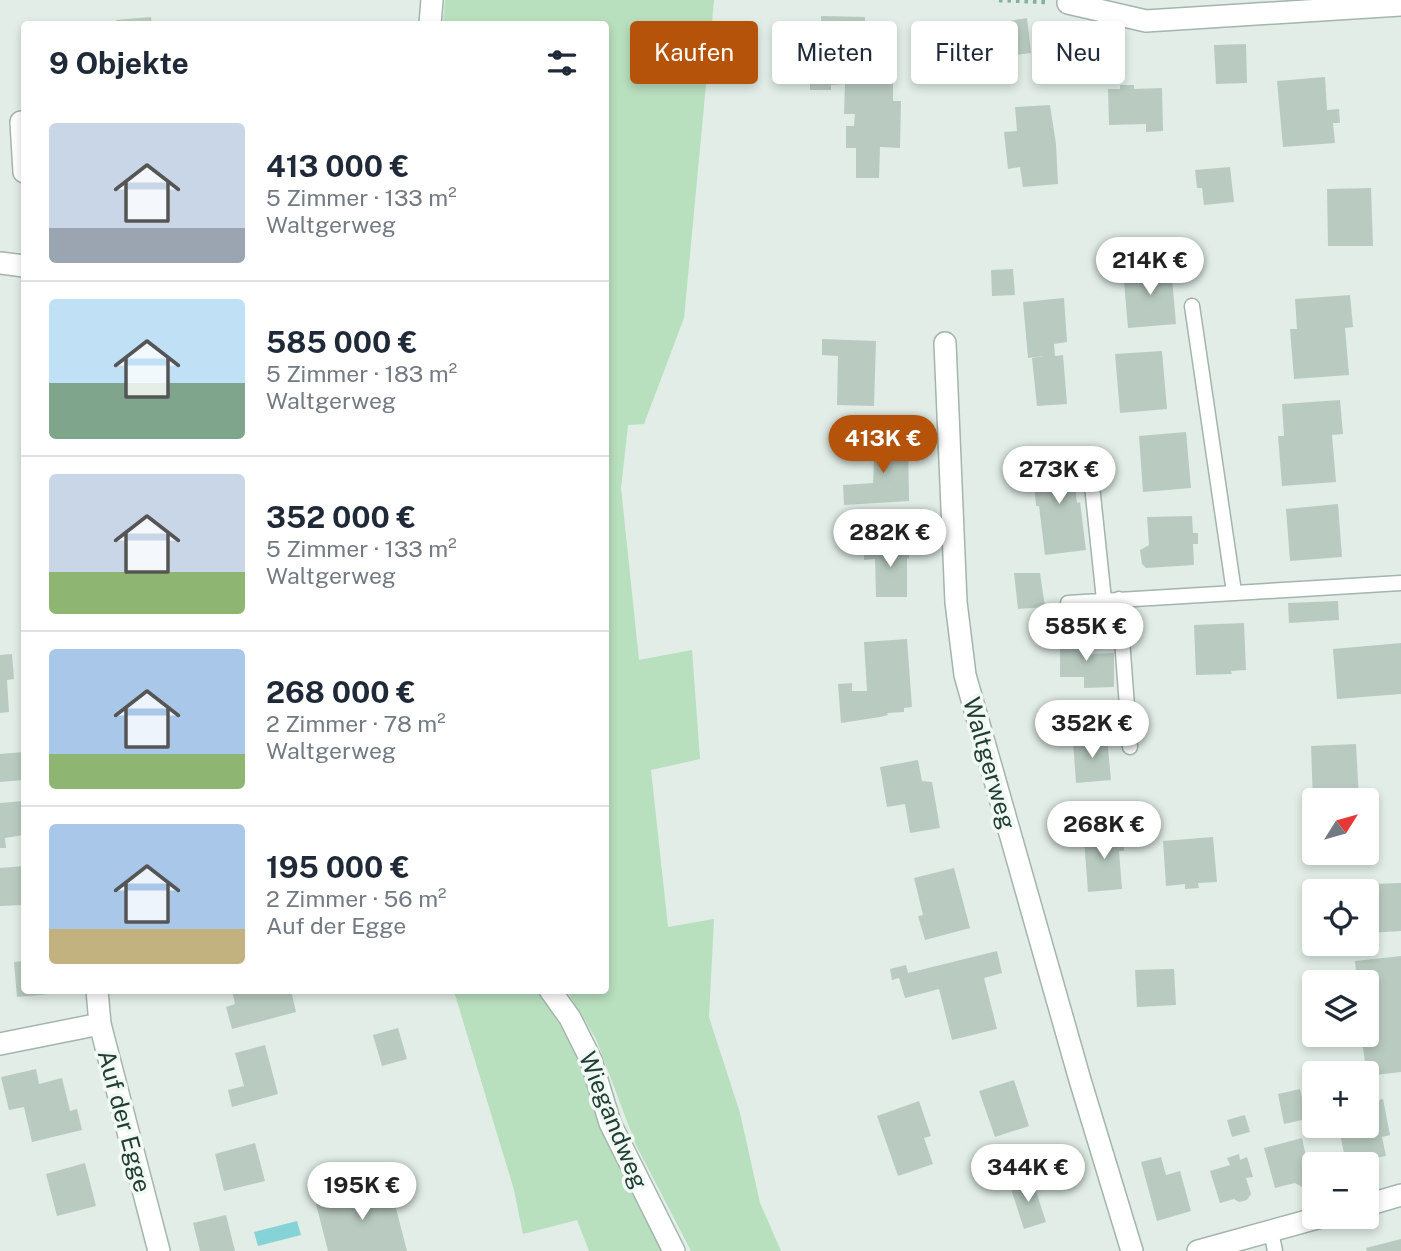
<!DOCTYPE html>
<html lang="de">
<meta charset="utf-8">
<style>
:root{--surface:#fff;--page:#f2f2f3;--text:#1f2937;--muted:#747a83;--line:#e0e1e3;--accent:#b45309}
body{margin:0;font-family:"Public Sans",sans-serif;background:var(--page);color:var(--text);height:100vh;display:flex;flex-direction:column;font-size:26px;white-space:nowrap}
*{box-sizing:border-box;margin:0}
p{font-size:23px;color:var(--muted)}
.icon{flex:none;width:38px;height:38px;fill:none;stroke:currentColor;stroke-width:2;stroke-linecap:round;stroke-linejoin:round}
.map{position:relative;flex:1;overflow:hidden}
.sheet{position:absolute;left:21px;top:21px;width:588px;height:973px;display:flex;flex-direction:column;background:var(--surface);border-radius:7px;box-shadow:0 4px 10px #0003}
.sheet>*{flex:none}
.hud{position:absolute;left:630px;top:21px;width:665px;height:63px;display:flex;gap:14px}
.needle{width:46px;rotate:53deg}
.tools{position:absolute;left:1302px;top:788px;display:grid;gap:14px}
.tools a{display:grid;place-items:center;width:77px;height:77px;border-radius:7px;background:var(--surface);box-shadow:0 4px 10px #0003;font-size:35px}
.price{position:absolute;translate:-50% -60px;padding:0 16px;border-radius:24px;background:#fff;color:#222;font-size:23px;line-height:46px;filter:drop-shadow(0 2px 4px #0008)}
.price::after{content:'';position:absolute;left:50%;top:42px;width:21px;height:16px;margin-left:-10px;background:inherit;clip-path:polygon(0 0,100% 0,50% 100%)}
.price.current{background:var(--accent);color:#fff}
ul{padding:0;list-style:none}
li{display:flex;align-items:center;gap:21px;height:175px;padding:0 28px}
li+li{border-top:2px solid var(--line)}
li span{display:grid;place-items:center;flex:none;width:196px;height:140px;border-radius:7px;color:#555}
li>.icon{margin-inline-start:auto}
span .icon{width:84px;height:84px;fill:#fffc;stroke-width:1}
li b{font-size:30px}
h2{display:flex;justify-content:space-between;align-items:center;height:84px;padding:0 28px;font-size:30px}
.tag{padding:0 24px;border-radius:7px;background:var(--surface);box-shadow:0 4px 10px #0003;font-size:24px;line-height:63px}
.tag.current{background:var(--accent);color:#fff}
.map>svg:first-child{display:block}
.green{fill:#b8dfbe}
.water{fill:#85d3d6}
.building{fill:#b9cbc1}
.lines{fill:none;stroke-linecap:round;stroke-linejoin:round}
.service-casing{stroke:#a3b5ad;stroke-width:17}
.minor-casing{stroke:#a3b5ad;stroke-width:24}
.path{stroke:#7fb29c;stroke-width:4.5;stroke-dasharray:3.5 5;stroke-linecap:butt}
.service{stroke:#fff;stroke-width:14}
.minor{stroke:#fff;stroke-width:21}
.labels{text-anchor:middle;dominant-baseline:central;stroke-width:7;stroke-linejoin:round;paint-order:stroke}
.street-label{font-size:24px;fill:#203e33;stroke:#f2f9f4}
</style>
<div class="map">
<svg width="1401" height="1251" viewBox="0 0 1401 1251">
<rect width="100%" height="100%" fill="#e1ede6"/>
<path class="green" d="M445 0H714L684 318 644 424 628 425 621 488 639 660 692 650 700 759 651 770 668 927 714 919 709 1017 740 1113 760 1203 781 1251H691L636 1145 596 1039 567 991 606 990V24H443Z
M538 990 575 1049 615 1153 664 1251H589L577 1220 523 1234 514 1190 454 991Z"/>
<path class="water" d="M297 1221 301 1235 258 1246 254 1232Z"/>
<path class="building" d="M821 16 865 17V56L873 57 875 65 893 67V101H901L900 148 880 147 879 178H856V148H846V126H854L855 114H844L845 84 831 85V90H810V79L789 78V56L827 58 826 51H821Z
M151 17 152 24H116V20Z
M1027 18 1031 53 1007 56 1003 22Z
M1246 44 1247 83 1216 84 1214 45Z
M1325 77 1327 110 1339 109 1340 123H1333L1335 143 1283 147 1277 81Z
M1120 85H1134V89L1162 88 1163 131 1146 132V124L1109 125 1108 89H1120Z
M1050 105 1056 144 1058 184 1023 187 1020 167 1008 169 1004 132 1017 131 1015 107Z
M1230 167 1234 202 1204 205 1202 188H1197L1195 170Z
M1371 188 1373 246H1328L1327 189Z
M1171 266 1176 324 1128 328 1123 270Z
M1013 269 1015 295 992 296 991 270Z
M1350 295 1353 327 1345 328 1349 375 1294 379 1290 329H1297L1295 299Z
M1064 298 1067 342 1054 344 1055 356 1063 355 1067 404 1037 406 1032 358 1044 356 1028 358 1023 302Z
M822 339 876 341 874 406 837 405 838 356 822 355Z
M1162 351 1167 409 1120 413 1115 354Z
M1340 400 1343 434 1332 435 1336 482 1282 486 1278 436H1284L1282 404Z
M1186 432 1191 488 1143 492 1139 436Z
M872 436 908 441 909 501 844 505 843 485 873 483 874 461 868 460Z
M1072 457 1077 503 1080 502 1086 550 1045 555 1039 506H1036L1032 461Z
M1338 504 1342 557 1290 561 1286 509Z
M1192 516 1193 533H1198V544H1193L1194 565 1146 568 1142 564 1140 550 1149 545 1147 517Z
M864 545H909V558H907V597H876L875 559 864 560Z
M1014 573H1040L1045 607 1018 609Z
M1338 601 1339 620 1289 623 1288 603Z
M1244 623 1246 670 1231 671 1232 674 1196 675 1194 625Z
M1060 638H1090L1091 654 1114 653V687L1084 688V677H1060Z
M907 639 912 707 904 708V712L887 713 888 715 880 717 841 723 838 684 852 683V691H867L864 642Z
M1401 643V694L1337 699 1333 649Z
M12 654 14 679 7 680 9 712 0 713V655Z
M1107 737 1111 780 1076 783 1073 740Z
M1356 744 1359 800H1313L1311 746Z
M24 752V780L0 782V754Z
M918 760 922 781 932 782 940 828 910 833 905 804 887 807 880 767Z
M24 801V835L5 838 6 848H0V803Z
M1308 804H1314V852H1359L1360 861 1310 863Z
M1117 826 1118 838H1123L1124 851H1119L1122 889 1088 892 1084 839 1102 838 1101 827Z
M1213 837 1217 882 1198 883 1199 888 1185 889V884L1166 886 1163 841Z
M24 866V905L0 906V868Z
M954 868 970 928 925 940 918 916 923 915 914 878Z
M1401 883V931L1367 933V891H1316L1315 886Z
M997 951 1002 973 984 978 997 1029 952 1040 939 989 905 998 899 978 892 980 890 969 906 965 908 973Z
M1401 956V1072L1367 1076 1361 1034H1367V982H1357L1355 961Z
M24 961V990H50V994L17 997 14 962Z
M1174 969 1176 1005 1137 1007 1135 970Z
M232 990H291L296 1012 232 1029 226 1007 235 1004Z
M398 1028 407 1059 382 1066 373 1035Z
M265 1045 278 1094 232 1107 228 1090 244 1086 235 1053Z
M36 1069 39 1084 62 1078 70 1111 77 1109 82 1130 32 1142 24 1107 9 1110 1 1077Z
M1014 1080 1029 1126 995 1137 979 1091Z
M1300 1089 1307 1119 1284 1124 1278 1094Z
M1367 1089H1371L1374 1101 1383 1099 1390 1135 1382 1137 1386 1156 1346 1164 1340 1133 1325 1136 1323 1125H1367Z
M919 1101 931 1136 924 1138 933 1164 898 1176 877 1116Z
M1245 1115 1250 1132 1232 1137 1227 1120Z
M1302 1138 1311 1180 1309 1185 1302 1187 1295 1183 1275 1188 1264 1148Z
M255 1143 265 1181 224 1191 215 1154Z
M1239 1154 1240 1160 1247 1157 1253 1177 1246 1178 1251 1194 1247 1200 1239 1202 1234 1199 1220 1203 1210 1171 1230 1165 1227 1158Z
M1161 1157 1166 1175 1180 1171 1191 1211 1157 1221 1141 1162Z
M85 1163 96 1206 57 1216 46 1174Z
M1032 1179 1046 1222 1024 1229 1010 1186Z
M390 1185 407 1251H328L316 1204Z
M226 1215 235 1251H200L193 1223Z
M1401 1239V1251H1367L1366 1248Z"/>
<g class="lines">
<g class="service-casing">
<path id="service" d="M1192 306 1234 592
M1091 476 1104 600
M1119 599 1130 747
M1068 603 1401 583
M1271 1231 1275 1251"/>
</g>
<g class="minor-casing">
<path id="minor" d="M1068 3 1146 21 1401 5
M430 24 432 0
M24 122H21L24 172
M0 263 24 266
M945 343 956 602 965 675 1080 1080 1132 1251
M97 990 100 1024 159 1251
M550 990 570 1018 591 1060 610 1123 674 1251
M0 1044 100 1024
M1367 1205 1401 1195
M1198 1251 1325 1216"/>
</g>
<path class="path" d="M999 0 1046 2"/>
<use href="#service" class="service"/>
<use href="#minor" class="minor"/>
</g>
<g class="labels">
<g class="street-label">
<text transform="translate(990 763) rotate(74)">Waltgerweg</text>
<text transform="translate(614 1120) rotate(68)">Wiegandweg</text>
<text transform="translate(125 1121) rotate(75)">Auf der Egge</text>
</g>
</g>
</svg>
<div class="tools">
<a><svg class="needle" viewBox="-14 -14 28 28"><path d="M0-13l5 13h-10z" fill="#e53935"/><path d="M0 13l5-13h-10z" fill="#747a83"/></svg></a>
<a><svg class="icon" aria-label="locate" viewBox="0 0 24 24"><circle cx="12" cy="12" r="6"/><path d="M12 2v4M12 18v4M2 12h4M18 12h4"/></svg></a>
<a><svg class="icon" aria-label="layers" viewBox="0 0 24 24"><path d="M12 4l9 5-9 5-9-5zM3 14l9 5 9-5"/></svg></a>
<a>+</a>
<a>−</a>
</div>
<b class="price" style="left:1150px;top:297px">214K €</b>
<b class="price current" style="left:883px;top:475px">413K €</b>
<b class="price" style="left:1059px;top:506px">273K €</b>
<b class="price" style="left:890px;top:569px">282K €</b>
<b class="price" style="left:1086px;top:663px">585K €</b>
<b class="price" style="left:1092px;top:760px">352K €</b>
<b class="price" style="left:1104px;top:861px">268K €</b>
<b class="price" style="left:1028px;top:1204px">344K €</b>
<b class="price" style="left:362px;top:1222px">195K €</b>
<div class="hud">
<a class="tag current">Kaufen</a>
<a class="tag">Mieten</a>
<a class="tag">Filter</a>
<a class="tag">Neu</a>
</div>
<section class="sheet">
<h2>9 Objekte<svg class="icon" aria-label="filters" viewBox="0 0 24 24"><path d="M4 7h16M4 17h16"/><circle cx="9" cy="7" r="2"/><circle cx="15" cy="17" r="2"/></svg></h2>
<ul>
<li><span style="background:linear-gradient(#c9d6e8 75%,#9aa5b1 0)"><svg class="icon" aria-label="home" viewBox="0 0 24 24"><path d="M3 11l9-7 9 7M6 9v11h12V9"/></svg></span><div><b>413 000 €</b><p>5 Zimmer · 133 m²</p><p>Waltgerweg</p></div></li>
<li><span style="background:linear-gradient(#bfe0f5 60%,#7fa58c 0)"><svg class="icon" aria-label="home" viewBox="0 0 24 24"><path d="M3 11l9-7 9 7M6 9v11h12V9"/></svg></span><div><b>585 000 €</b><p>5 Zimmer · 183 m²</p><p>Waltgerweg</p></div></li>
<li><span style="background:linear-gradient(#c9d6e8 70%,#8fb573 0)"><svg class="icon" aria-label="home" viewBox="0 0 24 24"><path d="M3 11l9-7 9 7M6 9v11h12V9"/></svg></span><div><b>352 000 €</b><p>5 Zimmer · 133 m²</p><p>Waltgerweg</p></div></li>
<li><span style="background:linear-gradient(#a9c7e8 75%,#8fb573 0)"><svg class="icon" aria-label="home" viewBox="0 0 24 24"><path d="M3 11l9-7 9 7M6 9v11h12V9"/></svg></span><div><b>268 000 €</b><p>2 Zimmer · 78 m²</p><p>Waltgerweg</p></div></li>
<li><span style="background:linear-gradient(#a9c7e8 75%,#c2b280 0)"><svg class="icon" aria-label="home" viewBox="0 0 24 24"><path d="M3 11l9-7 9 7M6 9v11h12V9"/></svg></span><div><b>195 000 €</b><p>2 Zimmer · 56 m²</p><p>Auf der Egge</p></div></li>
</ul>
</section>
</div>
